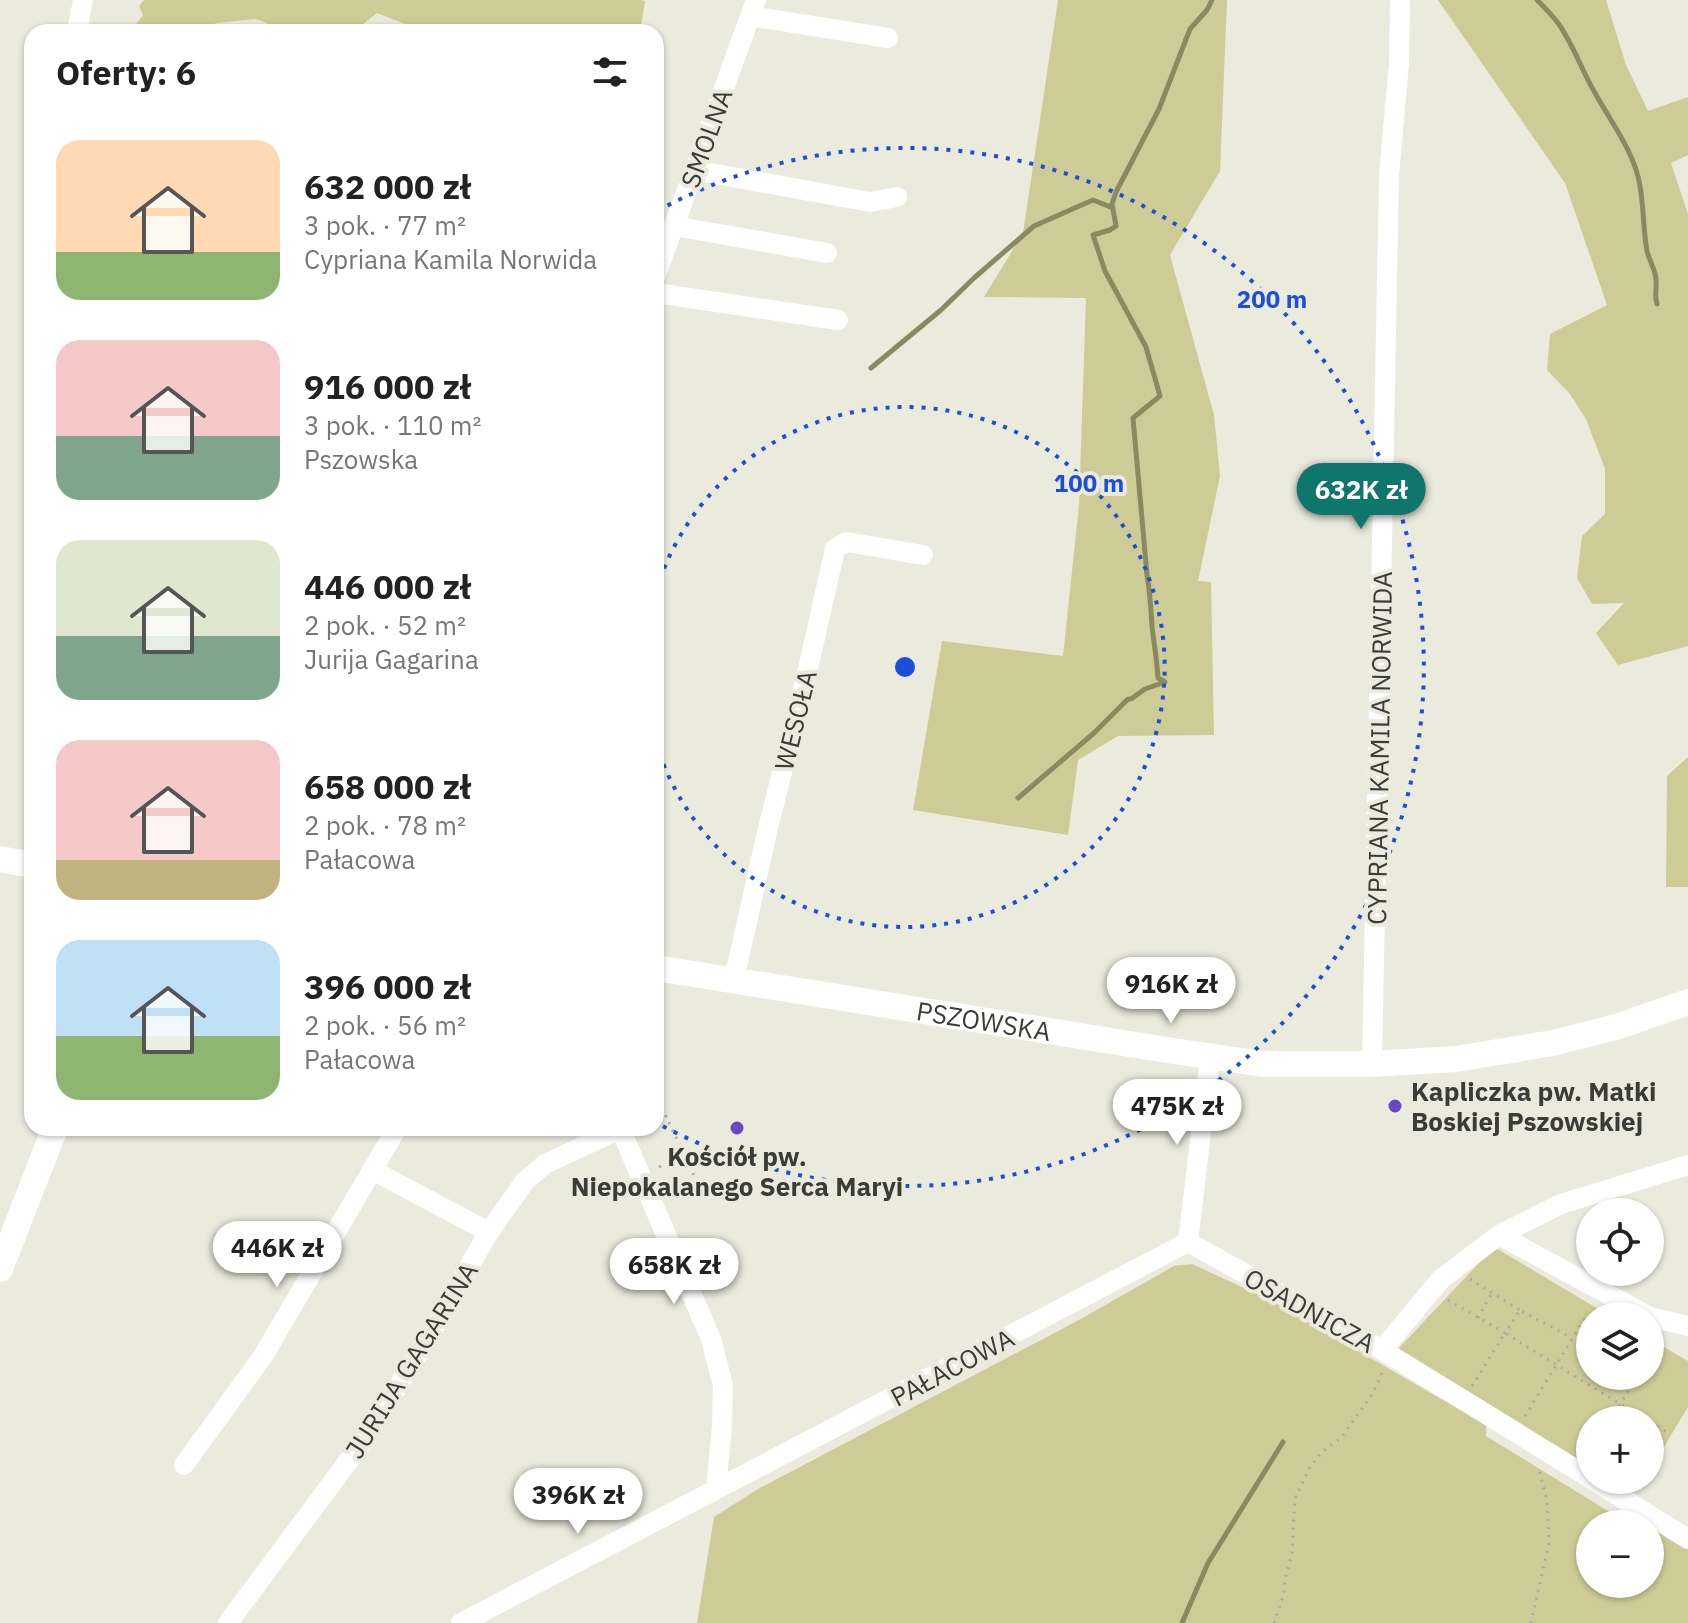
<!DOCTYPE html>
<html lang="pl">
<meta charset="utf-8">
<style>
:root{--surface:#fff;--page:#f6f6f6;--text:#222;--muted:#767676;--accent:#0f766e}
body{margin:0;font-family:"IBM Plex Sans",sans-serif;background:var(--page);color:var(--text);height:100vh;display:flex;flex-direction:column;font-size:30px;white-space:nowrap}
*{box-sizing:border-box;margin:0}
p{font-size:26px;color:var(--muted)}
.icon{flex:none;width:44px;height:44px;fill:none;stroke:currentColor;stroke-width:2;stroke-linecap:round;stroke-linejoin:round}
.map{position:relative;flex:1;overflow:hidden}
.side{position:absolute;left:24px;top:24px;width:640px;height:1112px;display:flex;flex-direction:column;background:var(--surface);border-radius:24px;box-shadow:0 2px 6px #0004}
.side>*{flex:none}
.controls{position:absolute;left:1576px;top:1198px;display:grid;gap:16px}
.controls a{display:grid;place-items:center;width:88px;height:88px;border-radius:50%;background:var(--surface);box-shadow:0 2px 6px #0004;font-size:40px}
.price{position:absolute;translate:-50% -68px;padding:0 18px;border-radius:28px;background:#fff;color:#222;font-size:26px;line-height:52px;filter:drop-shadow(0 2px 4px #0008)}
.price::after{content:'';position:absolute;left:50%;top:48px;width:24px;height:18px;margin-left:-12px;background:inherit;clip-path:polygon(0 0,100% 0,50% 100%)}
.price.active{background:var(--accent);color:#fff}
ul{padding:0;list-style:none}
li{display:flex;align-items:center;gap:24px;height:200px;padding:0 32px}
li span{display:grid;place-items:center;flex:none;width:224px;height:160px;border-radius:24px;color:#555}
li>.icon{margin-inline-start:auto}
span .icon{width:96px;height:96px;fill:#fffc;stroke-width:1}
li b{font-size:34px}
h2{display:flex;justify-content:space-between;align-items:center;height:96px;padding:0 32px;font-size:34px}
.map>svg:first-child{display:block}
.green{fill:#cdcc97;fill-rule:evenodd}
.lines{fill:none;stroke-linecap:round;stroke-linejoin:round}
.stream{stroke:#8a8a60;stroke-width:5}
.path{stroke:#acaca2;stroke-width:3;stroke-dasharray:2 6;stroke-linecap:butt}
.minor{stroke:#fff;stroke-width:20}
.major{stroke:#fff;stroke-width:26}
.ring{fill:none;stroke:#1d4ed8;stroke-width:4;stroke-dasharray:4 8}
.poi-dot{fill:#6849c2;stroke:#eaeadd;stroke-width:3}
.labels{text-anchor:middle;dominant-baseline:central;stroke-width:8;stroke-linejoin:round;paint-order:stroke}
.street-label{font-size:26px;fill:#3c3c37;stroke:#eaeadd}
.poi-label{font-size:26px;font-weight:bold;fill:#3c3c37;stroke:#eaeadd;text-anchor:start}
.centre{fill:#1d4ed8;stroke:#eaeadd;stroke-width:4}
.ring-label{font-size:24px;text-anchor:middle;font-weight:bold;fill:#1d4ed8;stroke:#eaeadd;stroke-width:8;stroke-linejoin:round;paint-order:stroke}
</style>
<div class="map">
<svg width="1688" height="1623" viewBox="0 0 1688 1623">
<rect width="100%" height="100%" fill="#eaeadd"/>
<path class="green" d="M144 0H641L645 1 640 32H425L377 13 353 32H289L256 19 216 23 205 32H130L143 15 139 6Z
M1058 0H1227L1220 171 1170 255 1214 415 1220 476 1198 581 1211 582 1214 735 1118 736 1078 760 1068 835 913 810 942 641 1063 656 1079 506 1086 298 984 297 1023 233Z
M1438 0H1606L1626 65 1648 111 1688 97V155L1671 163 1688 214V646L1618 665 1596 633 1624 603 1592 604 1577 578 1582 536 1605 514V469L1586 419 1570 394 1547 370 1550 334 1607 305 1565 183Z
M1688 757V887H1666L1667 776Z
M1494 1247 1610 1316H1590V1376H1650V1339L1688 1361V1407L1650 1470V1420H1590V1470L1402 1355 1399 1348Z
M1192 1264 1272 1301 1486 1425V1436L1621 1519 1631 1512 1688 1545V1623H697L714 1517 758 1489 1079 1320 1174 1266ZM1590 1524H1650V1584H1590Z"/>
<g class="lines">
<path class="stream" d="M1537 0C1544 7 1552 15 1558 23 1573 44 1582 71 1595 93 1611 122 1635 153 1640 186 1644 209 1643 229 1647 251 1649 260 1656 271 1656 280 1657 289 1654 295 1657 304
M871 368 941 310 974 278 1034 226 1093 200 1113 208
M1018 798 1094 733 1128 699H1131L1145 689 1165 682 1158 678C1157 660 1154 644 1152 626 1151 609 1150 592 1147 575L1133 418 1160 396 1146 347 1105 271 1093 235 1110 230 1116 226 1112 204 1116 192 1159 109 1190 29 1207 10 1212 0
M1182 1623 1208 1563 1283 1442"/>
<path class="path" d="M662 1108 699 1186
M659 1167 684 1155
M1470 1279 1520 1310
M1448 1300 1505 1333 1520 1310 1572 1338
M1478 1318 1492 1293
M1650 1353 1654 1346
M1472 1386 1505 1333 1646 1420
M1525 1416 1583 1321 1590 1317
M1611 1420 1637 1376
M1650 1422 1669 1433
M1274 1623 1284 1593 1285 1579 1292 1554 1295 1498 1310 1467 1323 1451 1341 1438 1373 1393 1382 1373
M1531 1623 1549 1543 1547 1501 1539 1469"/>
<path class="minor" d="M750 16 888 38
M77 32 83 0
M694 170 870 202 897 197
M674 226 827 253
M656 275 756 0
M656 293 838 320
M734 980 767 832 808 669 835 549 846 542 923 555
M1372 1064 1389 175 1399 63 1400 0
M620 1128 711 1339 723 1386 722 1426 716 1489
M372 1170 489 1232
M1499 1235 1648 1316
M1188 1242 1382 1350 1590 1478
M1188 1242 1210 1057
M1650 1317 1688 1326
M1382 1350 1441 1279 1499 1235 1561 1204 1688 1165
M184 1465 263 1356 397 1128
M1593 1480 1688 1539
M228 1623 364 1440 427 1340 489 1232 525 1181 545 1164 620 1129
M461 1623C703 1495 946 1371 1188 1242"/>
<g class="major">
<path d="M0 859 32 865"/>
<path id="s1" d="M656 968 1180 1052 1263 1064H1372L1456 1059 1553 1043 1616 1027 1688 1002"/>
<path d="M0 1269 55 1128"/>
</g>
</g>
<g class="ring">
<path d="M656 591A260 260 0 1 1 656 743"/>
<path d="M657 211A519 519 0 1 1 657 1123"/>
</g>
<g class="poi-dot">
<circle cx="1395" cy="1106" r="8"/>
<circle cx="737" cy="1128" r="8"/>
</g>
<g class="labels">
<g class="street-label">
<text transform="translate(706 138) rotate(-70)">SMOLNA</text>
<text transform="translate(795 720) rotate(-76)">WESOŁA</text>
<text transform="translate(1379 748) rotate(-89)">CYPRIANA KAMILA NORWIDA</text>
<text stroke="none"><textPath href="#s1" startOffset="332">PSZOWSKA</textPath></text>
<text transform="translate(1310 1310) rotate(29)">OSADNICZA</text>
<text transform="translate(411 1360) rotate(-58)">JURIJA GAGARINA</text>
<text transform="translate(952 1367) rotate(-28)">PAŁACOWA</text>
</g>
<g class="poi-label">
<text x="1411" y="1091">Kapliczka pw. Matki<tspan x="1411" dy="30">Boskiej Pszowskiej</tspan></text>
<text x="737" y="1156" text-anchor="middle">Kościół pw.<tspan x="737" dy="30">Niepokalanego Serca Maryi</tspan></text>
</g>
</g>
<circle cx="905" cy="667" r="12" class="centre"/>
<g class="ring-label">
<text x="1272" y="308">200 m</text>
<text x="1089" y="492">100 m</text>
</g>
</svg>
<div class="controls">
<a><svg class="icon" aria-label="locate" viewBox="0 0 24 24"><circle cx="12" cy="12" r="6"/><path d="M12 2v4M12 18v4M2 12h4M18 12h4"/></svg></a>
<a><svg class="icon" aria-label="layers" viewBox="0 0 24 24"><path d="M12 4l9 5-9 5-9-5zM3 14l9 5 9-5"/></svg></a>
<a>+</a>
<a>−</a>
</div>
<b class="price active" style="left:1361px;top:531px">632K zł</b>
<b class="price" style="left:1171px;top:1025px">916K zł</b>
<b class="price" style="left:1177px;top:1147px">475K zł</b>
<b class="price" style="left:277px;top:1289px">446K zł</b>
<b class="price" style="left:674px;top:1306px">658K zł</b>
<b class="price" style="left:578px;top:1536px">396K zł</b>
<section class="side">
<h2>Oferty: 6<svg class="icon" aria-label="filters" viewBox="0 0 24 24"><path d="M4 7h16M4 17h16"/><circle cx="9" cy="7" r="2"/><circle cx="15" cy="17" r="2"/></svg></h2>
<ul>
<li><span style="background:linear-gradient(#ffd9b3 70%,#8fb573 0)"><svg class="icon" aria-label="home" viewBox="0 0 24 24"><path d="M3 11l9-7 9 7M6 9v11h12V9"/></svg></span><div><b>632 000 zł</b><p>3 pok. · 77 m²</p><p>Cypriana Kamila Norwida</p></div></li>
<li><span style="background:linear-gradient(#f6c9c9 60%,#7fa58c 0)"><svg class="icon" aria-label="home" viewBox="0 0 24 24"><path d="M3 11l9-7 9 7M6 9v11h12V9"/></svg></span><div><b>916 000 zł</b><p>3 pok. · 110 m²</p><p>Pszowska</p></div></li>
<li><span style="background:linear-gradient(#dfe7d0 60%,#7fa58c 0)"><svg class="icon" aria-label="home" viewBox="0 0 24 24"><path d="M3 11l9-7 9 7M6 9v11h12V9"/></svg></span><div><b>446 000 zł</b><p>2 pok. · 52 m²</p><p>Jurija Gagarina</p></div></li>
<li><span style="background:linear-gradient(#f6c9c9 75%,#c2b280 0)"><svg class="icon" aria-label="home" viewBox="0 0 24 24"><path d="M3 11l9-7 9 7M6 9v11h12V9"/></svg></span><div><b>658 000 zł</b><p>2 pok. · 78 m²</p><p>Pałacowa</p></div></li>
<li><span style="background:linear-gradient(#bfe0f5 60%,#8fb573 0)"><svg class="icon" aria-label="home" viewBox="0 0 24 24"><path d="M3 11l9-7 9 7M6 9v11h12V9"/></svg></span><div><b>396 000 zł</b><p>2 pok. · 56 m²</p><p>Pałacowa</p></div></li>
</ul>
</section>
</div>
